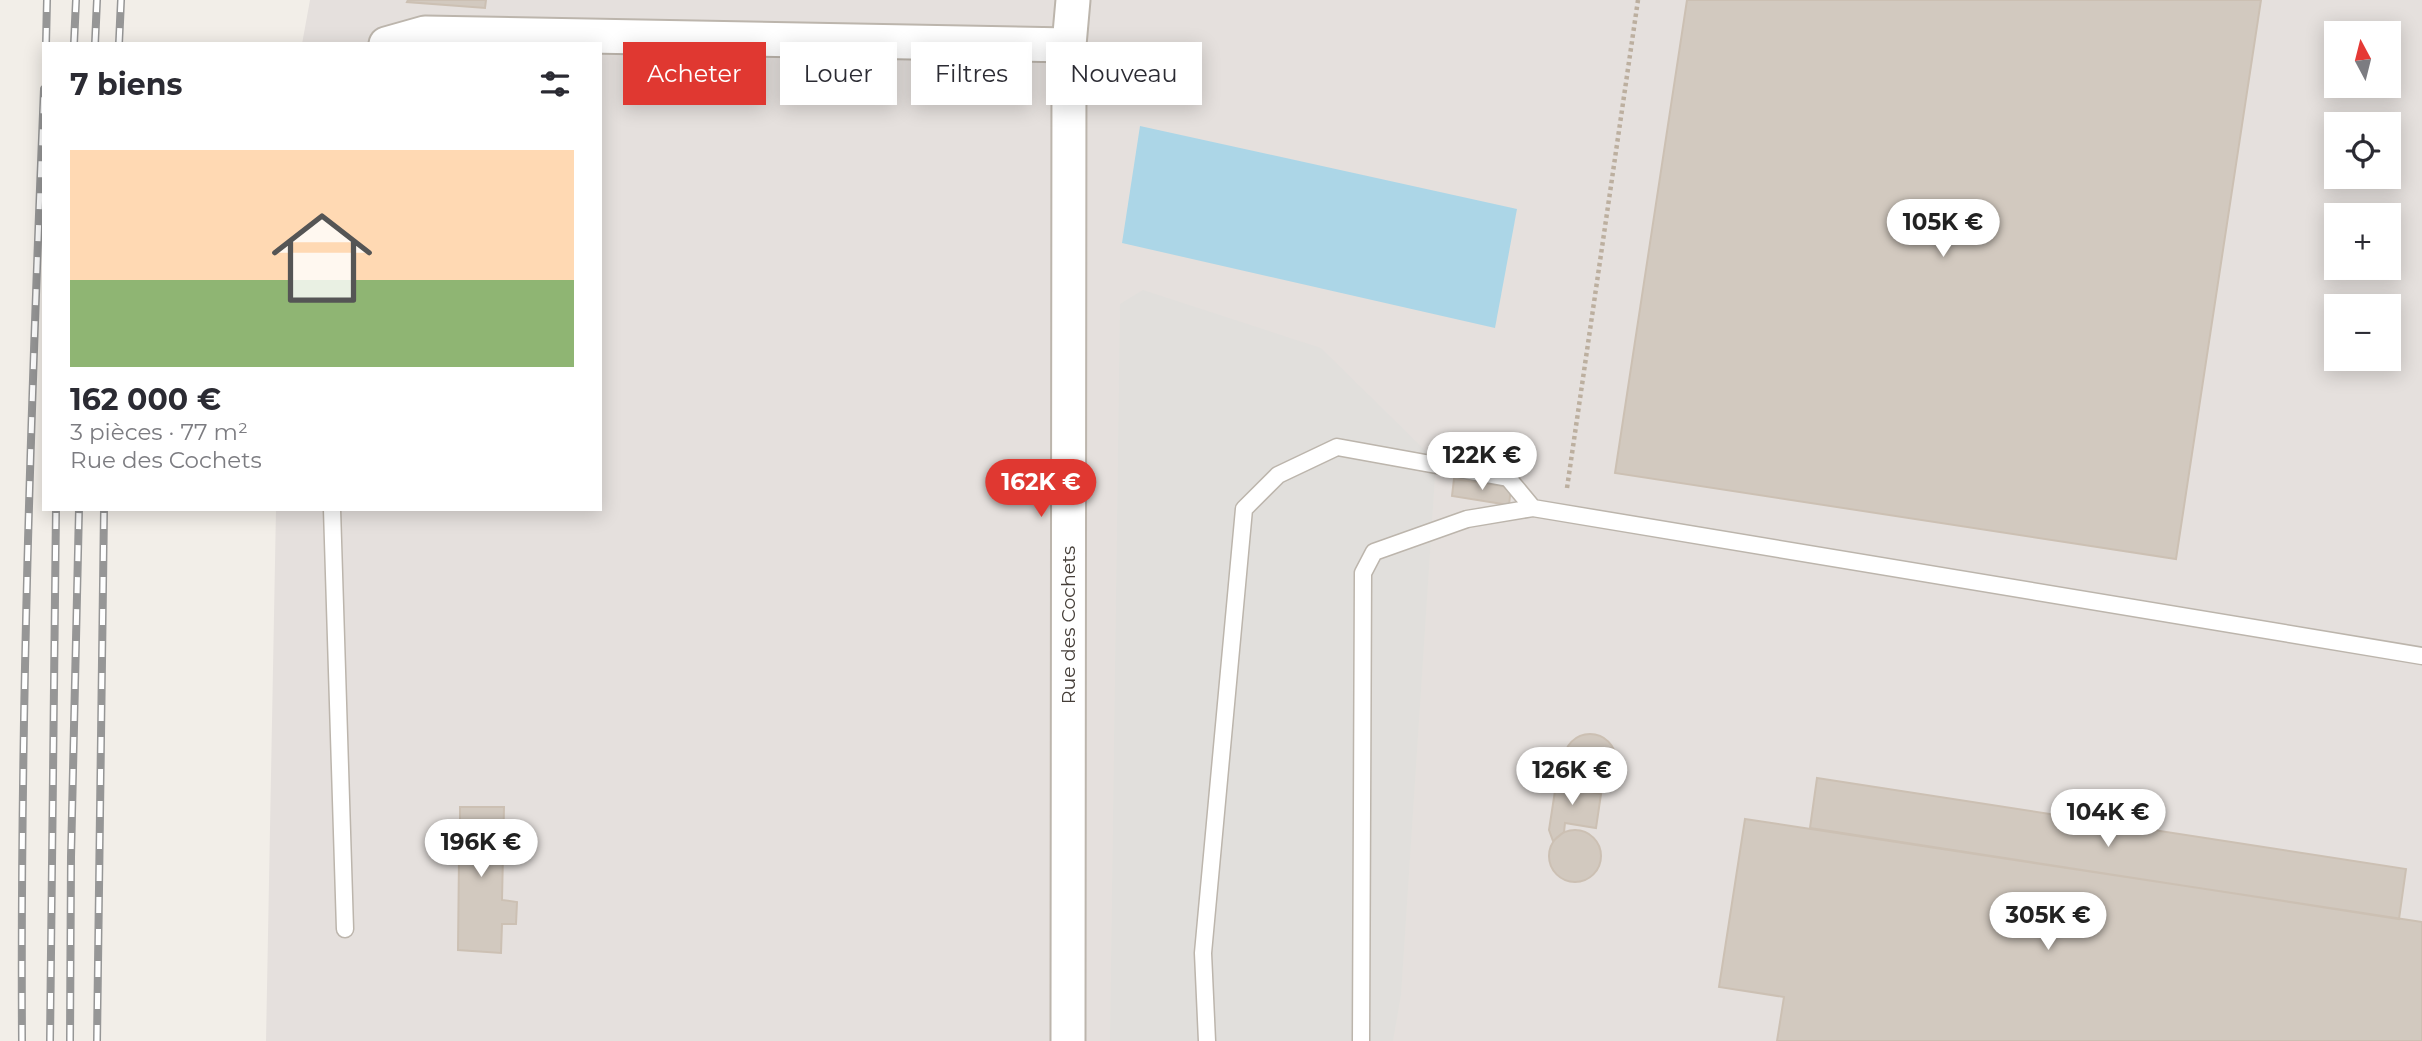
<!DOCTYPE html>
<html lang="fr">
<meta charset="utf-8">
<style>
:root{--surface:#fff;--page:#f2f2f3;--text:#2b2b33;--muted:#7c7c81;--accent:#e03831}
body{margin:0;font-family:Montserrat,sans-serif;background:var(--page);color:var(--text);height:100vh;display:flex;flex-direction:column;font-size:26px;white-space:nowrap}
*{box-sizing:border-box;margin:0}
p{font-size:23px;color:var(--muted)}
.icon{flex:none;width:38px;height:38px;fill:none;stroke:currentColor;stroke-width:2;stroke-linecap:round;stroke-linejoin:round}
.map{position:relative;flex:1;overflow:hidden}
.side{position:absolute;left:42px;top:42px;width:560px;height:469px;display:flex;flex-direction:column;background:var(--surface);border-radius:0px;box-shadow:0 4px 18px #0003}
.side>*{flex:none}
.top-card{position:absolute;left:623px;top:42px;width:665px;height:63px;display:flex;gap:14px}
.needle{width:46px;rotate:353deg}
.fabs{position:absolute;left:2324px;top:21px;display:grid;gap:14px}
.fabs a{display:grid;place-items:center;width:77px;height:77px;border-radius:0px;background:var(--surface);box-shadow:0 4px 18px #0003;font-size:35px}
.price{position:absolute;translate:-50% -60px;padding:0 16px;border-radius:24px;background:#fff;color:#222;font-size:23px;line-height:46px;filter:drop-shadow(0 2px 4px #0008)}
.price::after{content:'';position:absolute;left:50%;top:42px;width:21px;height:16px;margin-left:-10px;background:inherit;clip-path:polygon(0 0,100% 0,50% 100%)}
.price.active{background:var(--accent);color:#fff}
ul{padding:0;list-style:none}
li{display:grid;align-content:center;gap:14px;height:371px;padding:0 28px}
li span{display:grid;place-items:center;height:217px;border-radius:0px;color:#555}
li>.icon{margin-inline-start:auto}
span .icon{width:126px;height:126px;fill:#fffc;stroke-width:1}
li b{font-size:30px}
h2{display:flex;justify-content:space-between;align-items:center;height:84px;padding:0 28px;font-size:30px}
.chip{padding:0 24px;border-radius:0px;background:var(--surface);box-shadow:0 4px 18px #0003;font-size:24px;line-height:63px}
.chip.active{background:var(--accent);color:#fff}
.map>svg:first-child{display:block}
.industrial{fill:#e5e0dd;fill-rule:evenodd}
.parking{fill:#e1dfdc}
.water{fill:#acd6e7}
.building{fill:#d2c9bf;stroke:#ccc0b3;stroke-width:2}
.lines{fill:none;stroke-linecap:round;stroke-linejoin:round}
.service-casing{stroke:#bcb5ac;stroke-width:19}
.minor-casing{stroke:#bcb5ac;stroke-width:37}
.path{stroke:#bcaf9f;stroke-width:4.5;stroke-dasharray:3.5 3.5;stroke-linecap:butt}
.service{stroke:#fff;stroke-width:16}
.minor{stroke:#fff;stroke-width:33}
.rail-casing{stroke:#969696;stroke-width:8}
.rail{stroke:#fff;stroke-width:5;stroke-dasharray:16;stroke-linecap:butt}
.labels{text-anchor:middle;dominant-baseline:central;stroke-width:6;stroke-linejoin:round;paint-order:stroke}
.street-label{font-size:19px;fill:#453e38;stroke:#fff}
</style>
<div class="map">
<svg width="2422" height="1041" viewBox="0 0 2422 1041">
<rect width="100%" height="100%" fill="#f2eee8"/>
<path class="industrial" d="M310 0H2422V1041H266L276 509H600V44H302ZM2336 33H2389V86H2336ZM2336 124H2389V177H2336ZM2336 215H2389V268H2336ZM2336 306H2389V359H2336Z"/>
<path class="parking" d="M1143 290 1321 348 1436 461 1401 995 1393 1041H1110L1120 304Z"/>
<path class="water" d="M1140 126 1517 209 1495 328 1122 243Z"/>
<path class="building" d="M408 0H486L485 8 407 2Z
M1687 0H2261L2176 559 1615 473Z
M1007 464H1036L1035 488 1007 489Z
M1454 479 1511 487 1509 505 1452 496Z
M1564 760a26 26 0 1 1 52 0a26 26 0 1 1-52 0Z
M1565 769 1572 780 1571 789 1601 794 1596 828 1565 823 1564 832 1553 841 1549 830 1557 778Z
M1817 778 2406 869 2399 919 1810 828Z
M460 807H504L502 900 517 902 516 924H502L501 953 458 950 459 857 446 856 447 834H460Z
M1745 819 2422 922V1041H1777L1784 997 1719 987Z
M1549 856a26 26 0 1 1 52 0a26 26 0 1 1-52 0Z"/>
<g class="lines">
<g class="service-casing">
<path id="service" d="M332 509 345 929
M1207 1041 1203 953 1244 509 1278 475 1337 447 1508 478 1533 508
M1361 1041 1363 573 1374 552 1467 519 1533 508 2422 656"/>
</g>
<g class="minor-casing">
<path id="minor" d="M386 44 425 33 1069 45
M1068 1041 1069 45 1073 0"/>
</g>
<path class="path" d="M1567 488 1638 0"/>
<use href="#service" class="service"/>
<use href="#minor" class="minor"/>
<g class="rail-casing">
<path id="rail" d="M46 44 47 0
M74 44 76 0
M95 44 97 0
M119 44 121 0
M22 1041C20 724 31 406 44 89
M50 1041 56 509
M70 1041 71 857 79 509
M97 1041 104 509"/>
</g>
<use href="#rail" class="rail"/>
</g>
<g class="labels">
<g class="street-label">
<text transform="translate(1068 625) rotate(-90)">Rue des Cochets</text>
</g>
</g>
</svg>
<div class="fabs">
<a><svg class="needle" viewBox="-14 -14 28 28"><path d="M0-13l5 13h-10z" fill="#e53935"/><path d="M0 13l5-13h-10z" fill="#7c7c81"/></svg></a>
<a><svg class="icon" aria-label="locate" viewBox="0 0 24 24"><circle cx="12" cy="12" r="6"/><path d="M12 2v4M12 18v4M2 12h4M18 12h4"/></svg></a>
<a>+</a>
<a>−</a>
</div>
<b class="price" style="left:1943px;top:259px">105K €</b>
<b class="price" style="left:1482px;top:492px">122K €</b>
<b class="price active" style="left:1041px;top:519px">162K €</b>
<b class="price" style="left:1572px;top:807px">126K €</b>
<b class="price" style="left:2108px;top:849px">104K €</b>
<b class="price" style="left:481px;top:879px">196K €</b>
<b class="price" style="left:2048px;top:952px">305K €</b>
<div class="top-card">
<a class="chip active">Acheter</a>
<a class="chip">Louer</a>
<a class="chip">Filtres</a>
<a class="chip">Nouveau</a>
</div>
<section class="side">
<h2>7 biens<svg class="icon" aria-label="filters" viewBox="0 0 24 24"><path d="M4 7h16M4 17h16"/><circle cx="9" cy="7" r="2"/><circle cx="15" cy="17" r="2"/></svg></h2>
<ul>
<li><span style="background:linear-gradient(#ffd9b3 60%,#8fb573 0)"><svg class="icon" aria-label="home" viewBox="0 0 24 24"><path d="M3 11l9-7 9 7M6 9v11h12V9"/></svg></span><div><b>162 000 €</b><p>3 pièces · 77 m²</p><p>Rue des Cochets</p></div></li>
</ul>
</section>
</div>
